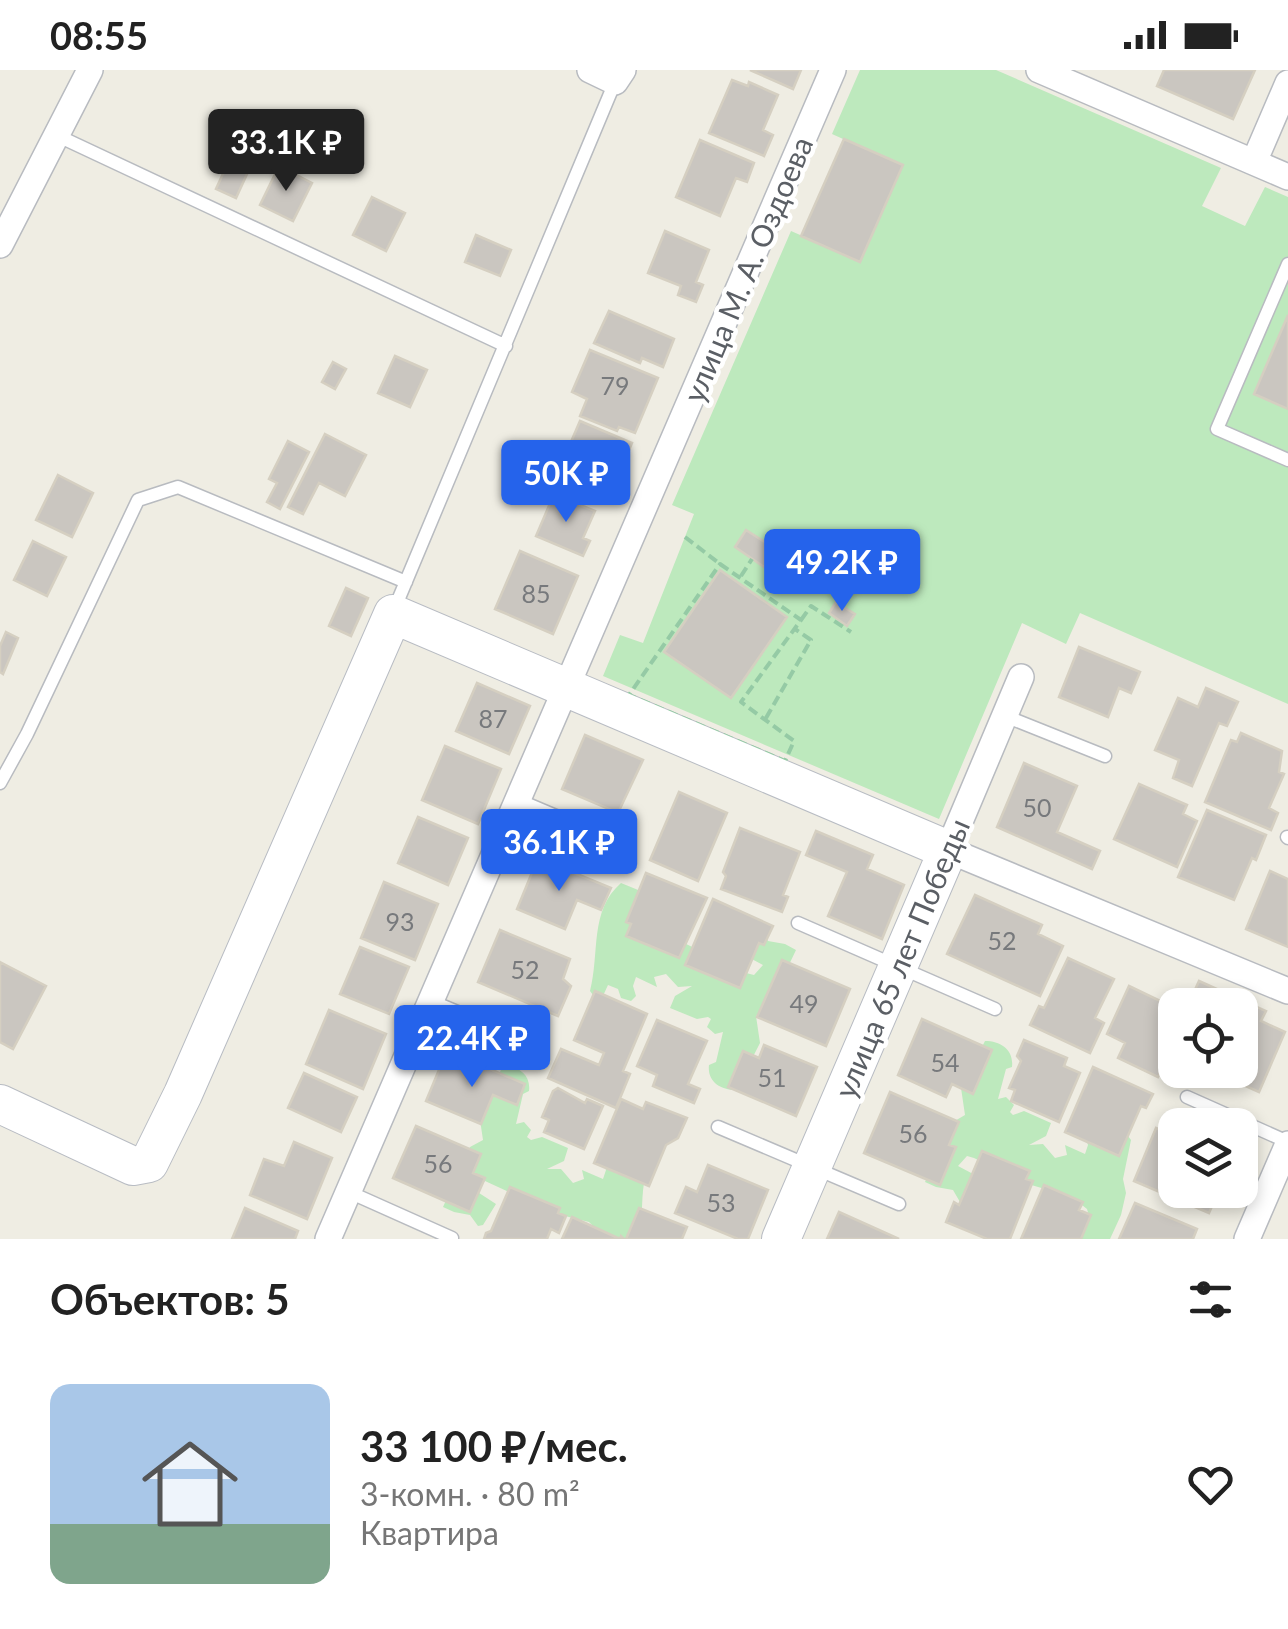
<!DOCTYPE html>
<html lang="ru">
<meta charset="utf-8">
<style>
:root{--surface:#fff;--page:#f2f2f2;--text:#222;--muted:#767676;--accent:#2563eb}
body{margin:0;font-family:Lato,sans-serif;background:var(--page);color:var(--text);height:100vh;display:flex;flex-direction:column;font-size:38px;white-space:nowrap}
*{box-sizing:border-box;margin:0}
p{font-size:32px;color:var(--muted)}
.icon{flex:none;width:55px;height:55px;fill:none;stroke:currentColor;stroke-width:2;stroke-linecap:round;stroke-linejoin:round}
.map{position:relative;height:1169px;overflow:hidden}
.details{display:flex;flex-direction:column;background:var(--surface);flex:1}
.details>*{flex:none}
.controls{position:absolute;left:1158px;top:918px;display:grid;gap:20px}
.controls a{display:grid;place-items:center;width:100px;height:100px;border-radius:20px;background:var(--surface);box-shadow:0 5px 15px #0003;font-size:50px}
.price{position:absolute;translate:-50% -85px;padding:0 22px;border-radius:10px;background:var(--accent);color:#fff;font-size:32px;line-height:65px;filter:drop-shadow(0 2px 5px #0008)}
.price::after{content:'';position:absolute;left:50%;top:60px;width:30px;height:22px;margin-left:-15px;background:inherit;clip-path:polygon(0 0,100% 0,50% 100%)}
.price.current{background:#222;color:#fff}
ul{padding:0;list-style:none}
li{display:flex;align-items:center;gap:30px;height:250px;padding:0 50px}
li span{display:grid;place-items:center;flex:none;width:280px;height:200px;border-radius:20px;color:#555}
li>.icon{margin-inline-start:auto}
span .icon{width:120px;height:120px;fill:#fffc;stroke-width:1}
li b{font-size:42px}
h2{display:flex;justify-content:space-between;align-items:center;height:120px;padding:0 50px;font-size:42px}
.status{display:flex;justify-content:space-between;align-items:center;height:70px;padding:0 50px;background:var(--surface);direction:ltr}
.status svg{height:28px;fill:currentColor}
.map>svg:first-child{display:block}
.green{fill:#bde9bd}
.building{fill:#cac6c0;stroke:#d5cfc1;stroke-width:2.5}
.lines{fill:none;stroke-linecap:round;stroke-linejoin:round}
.lane-casing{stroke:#b8bbc0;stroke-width:15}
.street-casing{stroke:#b8bbc0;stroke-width:28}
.secondary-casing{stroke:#b8bcc3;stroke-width:40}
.path{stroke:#95caa5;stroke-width:4;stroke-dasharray:10 5;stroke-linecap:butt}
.lane{stroke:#fff;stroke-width:12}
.street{stroke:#fff;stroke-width:25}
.secondary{stroke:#fff;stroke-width:38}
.labels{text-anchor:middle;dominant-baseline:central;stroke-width:9;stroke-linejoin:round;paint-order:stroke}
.number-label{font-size:25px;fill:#77797c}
.street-label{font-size:30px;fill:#5b5f65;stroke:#fff}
</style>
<div class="status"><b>08:55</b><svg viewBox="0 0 49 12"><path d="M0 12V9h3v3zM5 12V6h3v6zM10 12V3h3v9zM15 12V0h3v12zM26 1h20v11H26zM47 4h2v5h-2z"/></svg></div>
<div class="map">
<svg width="1288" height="1169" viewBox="0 0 1288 1169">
<rect width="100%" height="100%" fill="#efede3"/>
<path class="green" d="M860 0H996L1221 98 1202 136 1245 156 1265 117 1288 127V634L1080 543 1066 574 1022 553 939 749 603 606 620 565 643 573 694 444 672 435 791 161 860 191 903 96 832 64Z
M621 813 643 822 682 872 746 903 754 905 763 895 746 886 761 860 768 871 785 874 796 880 768 939 756 946 760 973 736 1020C720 1020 707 1011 709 995L716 992 723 962 715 964 707 957 711 949 708 947 697 949 670 938 675 926 692 916 678 917 666 904 654 907 657 917 636 907 633 916 636 926 631 931 621 928 618 919 608 915 602 928 593 925 590 921C600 883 589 841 621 813Z
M985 971C1001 971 1014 980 1012 997L1006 999 998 1029 1006 1027 1014 1035 1010 1042 1013 1045 1024 1041 1051 1053 1046 1066 1029 1075 1043 1074 1055 1088 1067 1085 1065 1075 1085 1084 1088 1075 1085 1065 1128 1066 1131 1070 1123 1109 1126 1123 1121 1145 1110 1169H1078L1089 1146 1087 1139 1072 1127 1028 1114 974 1088 967 1086 958 1096 975 1105 965 1130 960 1132 953 1120 936 1117 925 1112 953 1052 965 1045 961 1018Z
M503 996C519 996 531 1005 529 1021L523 1024 516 1054 524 1052 531 1060 527 1067 531 1070 542 1067 568 1078 564 1091 547 1099H561L573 1113 584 1109 582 1100 603 1109 606 1100 603 1090 644 1113C641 1132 643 1150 639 1169H606L589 1152 557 1144 485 1111 476 1121 496 1134 483 1155 478 1156 470 1145 454 1142 443 1137 470 1077 483 1070 479 1043Z"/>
<path class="building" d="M750 0H801L793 19Z
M1164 0H1255L1233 49 1157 16Z
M732 10 748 16 749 12 778 25 763 60 773 65 764 86 709 63Z
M844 69 903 95 860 192 801 166Z
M700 70 754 93 747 112 736 108 720 146 676 127Z
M232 84 252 93 236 128 216 119Z
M279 96 312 113 293 151 260 135Z
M372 127 405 143 386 181 353 165Z
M665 161 709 180 696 212 703 215 696 232 678 225 681 216 648 203Z
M476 165 511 180 500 206 465 192Z
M609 241 674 269 663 297 642 288 640 293 594 273Z
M1288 245V339L1254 324Z
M590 280 658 308 635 363 619 357 617 361 580 346 587 329 572 322Z
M395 286 427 300 410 337 378 323Z
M333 292 346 299 335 319 322 312Z
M580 351 632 373 607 432 555 409Z
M325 364 366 385 345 426 319 413 303 444 288 437Z
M288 371 309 382 280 439 267 432 277 413 269 409Z
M58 405 93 423 72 467 36 450Z
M554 424 595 441 583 468 590 471 583 486 536 466Z
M746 460 776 479 764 497 735 477Z
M33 471 66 487 47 526 14 510Z
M520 481 578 506 553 564 495 539Z
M720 500 787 547 731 628 664 582Z
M346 518 368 528 351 566 329 556Z
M836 532 855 544 847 556 829 543Z
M6 562 18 568 3 604 0 602V576Z
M1079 577 1140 602 1131 623 1119 618 1108 647 1059 627Z
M477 613 530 636 509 684 456 661Z
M1206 618 1238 632 1227 656 1219 653 1192 716 1173 708 1179 690 1155 680 1178 628 1198 637Z
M1241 663 1282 681 1279 702 1284 704 1269 738 1278 743 1271 760 1205 732 1231 670 1237 672Z
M585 665 643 690 618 743 562 719Z
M445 676 501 699 478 754 422 730Z
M1024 693 1077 716 1057 762 1100 781 1092 799 997 757Z
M1139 714 1187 735 1183 744 1197 751 1177 797 1114 769Z
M679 722 727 743 698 811 650 790Z
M1207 740 1266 765 1256 790 1252 788 1234 830 1178 807Z
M418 747 468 768 448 815 398 793Z
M740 758 800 782 783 825 788 827 782 842 721 819 726 806 723 802Z
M816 761 873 785 867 799 904 815 882 869 828 846 847 802 806 785Z
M538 788 611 818 601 840 577 830 565 859 517 839Z
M1270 801 1288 809V877L1246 859Z
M646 803 707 828 679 888 626 866 631 854 626 852Z
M384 812 438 834 415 890 361 868Z
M975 825 1042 855 1038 864 1063 876 1040 926 947 884Z
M713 829 773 856 764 875 759 873 740 918 685 895Z
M500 860 570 889 563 909 571 916 558 946 478 912Z
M360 877 409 897 389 944 340 924Z
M1068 888 1114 909 1095 948 1104 953 1090 983 1030 955 1039 936 1044 938Z
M782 890 850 919 826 976 757 947Z
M0 892 46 916 13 979 0 972Z
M1199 911 1266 941 1261 951 1285 962 1259 1022 1210 1000H1240V935H1188Z
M1129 916 1171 936 1164 951 1175 958 1161 990 1166 992 1158 1007 1118 988 1125 973 1107 964Z
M595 921 647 944 623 1001 630 1004 616 1038 548 1008 561 979 599 995 604 983 574 970Z
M329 940 386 964 363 1019 306 994Z
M922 949 992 980 973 1024 952 1014 946 1027 898 1005Z
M657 950 707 971 688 1014 700 1019 694 1033 653 1016 657 1005 637 996Z
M1024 970 1067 988 1064 996 1080 1003 1059 1052 1011 1031 1015 1020 1009 1018 1021 991 1017 986Z
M764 975 817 997 796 1046 728 1017 743 981 759 988Z
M443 990 466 999 469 990 525 1014 517 1035 493 1025 481 1054 426 1031Z
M1093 997 1153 1024 1146 1038 1141 1036 1119 1086 1065 1062Z
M304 1003 357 1027 341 1062 288 1038Z
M558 1018 585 1033 587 1029 603 1036 584 1079 544 1062 549 1050 542 1047 553 1021Z
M890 1022 959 1052 949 1075 956 1077 940 1115 864 1083Z
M621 1029 643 1039 646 1032 687 1048 678 1068 666 1075 649 1116 594 1093Z
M1165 1055 1175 1059V1120H1219L1209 1143 1134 1111 1156 1058 1163 1061Z
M416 1056 481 1084 473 1103 485 1108 470 1142 393 1108Z
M294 1072 332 1088 307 1149 250 1125 264 1089 284 1096Z
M982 1081 1030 1101 1026 1109 1033 1111 1010 1169H987L946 1152 954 1132 959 1135Z
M708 1095 768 1120 748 1169H738L675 1143 686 1117 697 1122Z
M1044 1115 1083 1132 1079 1140 1091 1145 1081 1169H1021Z
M510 1117 560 1138 558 1143 566 1146 559 1163 551 1159 547 1169H484L486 1163 491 1161Z
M1135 1133 1197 1159 1193 1169H1119Z
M245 1138 298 1161 295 1169H232Z
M639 1138 687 1157 682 1169H626Z
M839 1142 899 1169H827Z
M572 1147 620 1169 621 1166 624 1169H562Z"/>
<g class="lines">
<g class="lane-casing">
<path id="lane" d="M56 65 506 276
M1288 194 1217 359 1288 390
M394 540 615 12
M1005 646 1105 686
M0 713 27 664 138 430 178 417 406 512
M518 730 622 774
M1287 767 1288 768
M798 853 995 939
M431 931 534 974
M1187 1027 1288 1072
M718 1057 899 1134
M349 1122 452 1168"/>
</g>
<g class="street-casing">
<path id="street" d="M590 0 615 12 623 0
M1039 0 1288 107
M1254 92 1288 13
M0 175 90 0
M1021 607 948 780 1288 921
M328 1169 833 0
M1247 1169 1288 1074"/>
</g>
<g class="secondary-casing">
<path id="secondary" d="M0 1034 133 1096 149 1093 183 1024 393 544 948 780 781 1169"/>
</g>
<path class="path" d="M685 467 720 494
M720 494 801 550 741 632 794 671 785 691 629 625Z
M741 506 752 489
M801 550 811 536 851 562
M766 648 811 570 795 559"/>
<use href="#lane" class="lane"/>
<use href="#street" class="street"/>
<use href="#secondary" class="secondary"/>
</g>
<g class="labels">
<g class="number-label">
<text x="615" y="315">79</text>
<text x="536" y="523">85</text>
<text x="493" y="648">87</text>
<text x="1037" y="737">50</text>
<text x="400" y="851">93</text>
<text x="1002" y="870">52</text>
<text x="525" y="899">52</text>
<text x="804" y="933">49</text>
<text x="945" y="992">54</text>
<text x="772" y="1007">51</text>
<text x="913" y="1063">56</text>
<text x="438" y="1093">56</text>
<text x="721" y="1132">53</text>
</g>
<g class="street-label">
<text transform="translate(747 199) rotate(-67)">улица М. А. Оздоева</text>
<text transform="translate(901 888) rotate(-67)">улица 65 лет Победы</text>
</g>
</g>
</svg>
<div class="controls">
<a><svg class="icon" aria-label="locate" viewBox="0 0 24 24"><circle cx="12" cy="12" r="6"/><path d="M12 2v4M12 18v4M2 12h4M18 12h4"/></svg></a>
<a><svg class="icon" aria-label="layers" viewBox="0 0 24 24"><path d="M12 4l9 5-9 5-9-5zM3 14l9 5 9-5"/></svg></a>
</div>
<b class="price current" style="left:286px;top:124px">33.1K ₽</b>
<b class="price" style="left:566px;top:455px">50K ₽</b>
<b class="price" style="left:842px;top:544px">49.2K ₽</b>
<b class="price" style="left:559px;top:824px">36.1K ₽</b>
<b class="price" style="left:472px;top:1020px">22.4K ₽</b>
</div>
<section class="details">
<h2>Объектов: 5<svg class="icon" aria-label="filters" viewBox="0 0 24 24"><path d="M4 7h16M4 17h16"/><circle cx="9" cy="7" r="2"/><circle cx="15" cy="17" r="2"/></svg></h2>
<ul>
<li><span style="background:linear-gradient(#a9c7e8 70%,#7fa58c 0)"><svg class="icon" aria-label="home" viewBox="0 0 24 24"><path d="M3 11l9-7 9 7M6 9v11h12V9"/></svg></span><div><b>33 100 ₽/мес.</b><p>3-комн. · 80 m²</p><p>Квартира</p></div><svg class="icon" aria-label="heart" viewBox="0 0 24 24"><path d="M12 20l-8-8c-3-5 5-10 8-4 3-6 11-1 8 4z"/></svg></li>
</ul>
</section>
